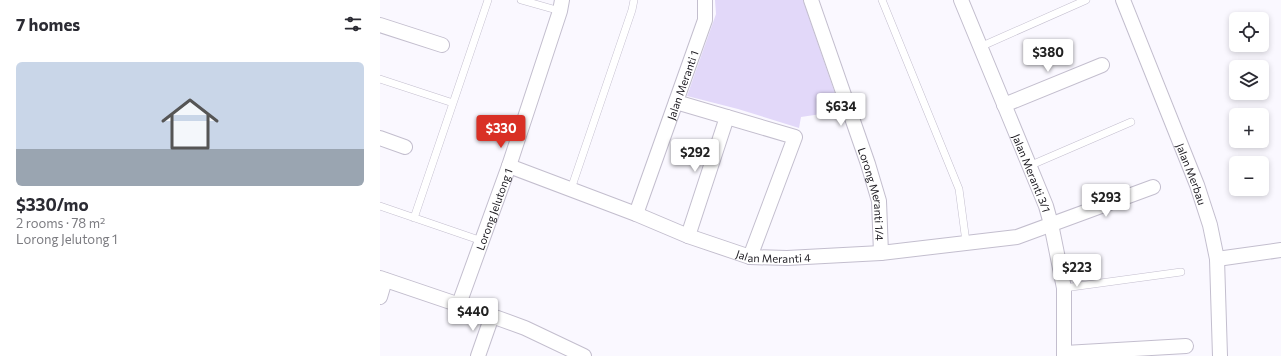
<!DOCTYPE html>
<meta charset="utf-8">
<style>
:root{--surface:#fff;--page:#f2f2f3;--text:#2b2b33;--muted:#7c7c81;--accent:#d93025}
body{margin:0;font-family:Commissioner,sans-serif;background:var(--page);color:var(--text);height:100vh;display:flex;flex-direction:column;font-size:15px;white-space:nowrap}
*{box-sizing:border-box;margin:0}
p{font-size:13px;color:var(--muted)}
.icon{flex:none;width:22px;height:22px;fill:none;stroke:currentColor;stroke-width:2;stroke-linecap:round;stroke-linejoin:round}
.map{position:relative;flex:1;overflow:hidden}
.panel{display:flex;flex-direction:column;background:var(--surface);width:380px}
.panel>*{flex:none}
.tools{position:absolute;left:849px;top:12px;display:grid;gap:8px}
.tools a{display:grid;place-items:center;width:40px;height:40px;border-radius:6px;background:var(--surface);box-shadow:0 2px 6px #0003;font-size:20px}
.price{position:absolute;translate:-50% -34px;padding:0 9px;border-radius:4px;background:#fff;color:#222;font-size:13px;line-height:26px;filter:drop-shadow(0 1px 2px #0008)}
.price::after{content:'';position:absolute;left:50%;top:24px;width:12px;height:9px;margin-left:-6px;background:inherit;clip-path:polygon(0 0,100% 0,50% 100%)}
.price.selected{background:var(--accent);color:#fff}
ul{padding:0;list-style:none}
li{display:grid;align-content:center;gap:8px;height:212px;padding:0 16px}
li span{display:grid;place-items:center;height:124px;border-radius:6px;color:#555}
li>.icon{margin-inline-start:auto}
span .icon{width:72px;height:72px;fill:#fffc;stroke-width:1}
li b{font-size:17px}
h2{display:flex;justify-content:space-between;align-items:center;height:48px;padding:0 16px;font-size:17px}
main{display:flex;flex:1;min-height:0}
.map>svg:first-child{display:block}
.green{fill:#e2d8f9}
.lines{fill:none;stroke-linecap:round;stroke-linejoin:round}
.service-casing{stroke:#c3bece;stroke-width:8}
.minor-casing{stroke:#c3bece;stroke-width:16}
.service{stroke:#fff;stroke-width:7}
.minor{stroke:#fff;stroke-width:14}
.labels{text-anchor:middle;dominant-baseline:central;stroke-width:3.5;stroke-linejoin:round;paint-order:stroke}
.street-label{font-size:11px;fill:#222026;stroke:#fff}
</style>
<main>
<section class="panel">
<h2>7 homes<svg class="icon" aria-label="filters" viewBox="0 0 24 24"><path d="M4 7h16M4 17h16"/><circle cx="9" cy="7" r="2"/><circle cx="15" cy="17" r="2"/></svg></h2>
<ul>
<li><span style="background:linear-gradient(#c9d6e8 70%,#9aa5b1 0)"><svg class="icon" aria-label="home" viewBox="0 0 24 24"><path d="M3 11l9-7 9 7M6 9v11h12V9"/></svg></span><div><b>$330/mo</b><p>2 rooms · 78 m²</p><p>Lorong Jelutong 1</p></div></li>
</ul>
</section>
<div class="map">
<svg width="901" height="356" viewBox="0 0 901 356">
<rect width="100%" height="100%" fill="#faf8ff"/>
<path class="green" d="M335 0H423L461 111 421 117 419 128 358 109 307 96 336 14Z"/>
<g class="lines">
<g class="service-casing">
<path id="service" d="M141 0 180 11
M502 0 579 189 586 242
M600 47 706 0
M0 79 73 103
M649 166 751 122
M191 189 252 10 254 0
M0 206 102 241
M34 218 108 0
M684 288 801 272"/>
</g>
<g class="minor-casing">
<g id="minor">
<path id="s1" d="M431 0 488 164 499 201 501 253"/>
<path id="s2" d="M581 0 666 206 671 224 684 288V356"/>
<path id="s3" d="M743 0 817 185 830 225 837 259 840 356"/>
<path d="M0 25 62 45"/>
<path d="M296 102 415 137 370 257"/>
<path d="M624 105 722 65"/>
<path d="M0 138 25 147"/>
<path id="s4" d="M129 166 256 214 308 236 370 257 407 258 501 253 637 237 773 187"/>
<path id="s5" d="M256 214 325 20V0"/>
<path d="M308 236 347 117"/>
<path d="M837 259 901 250"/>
<path d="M0 278 112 316 145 328 204 356"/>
<path d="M0 297 5 280"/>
<path id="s6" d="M79 304 129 166 180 11 182 0"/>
<path d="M685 353 806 346"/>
<path d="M98 356 112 316"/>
</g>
</g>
<use href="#service" class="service"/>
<use href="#minor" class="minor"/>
</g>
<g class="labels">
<g class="street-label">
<text stroke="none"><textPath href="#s5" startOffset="137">Jalan Meranti 1</textPath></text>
<text stroke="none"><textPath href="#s2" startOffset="187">Jalan Meranti 3/1</textPath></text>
<text stroke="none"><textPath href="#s3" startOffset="187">Jalan Merbau</textPath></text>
<text stroke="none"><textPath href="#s1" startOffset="204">Lorong Meranti 1/4</textPath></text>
<text stroke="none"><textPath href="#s6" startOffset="101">Lorong Jelutong 1</textPath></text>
<text stroke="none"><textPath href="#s4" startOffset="281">Jalan Meranti 4</textPath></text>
</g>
</g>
</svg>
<div class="tools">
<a><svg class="icon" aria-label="locate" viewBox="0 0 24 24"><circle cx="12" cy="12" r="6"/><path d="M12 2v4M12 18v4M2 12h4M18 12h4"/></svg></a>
<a><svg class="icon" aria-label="layers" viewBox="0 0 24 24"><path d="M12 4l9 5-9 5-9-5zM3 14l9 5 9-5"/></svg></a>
<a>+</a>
<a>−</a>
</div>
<b class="price" style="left:668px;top:73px">$380</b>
<b class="price" style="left:461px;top:127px">$634</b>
<b class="price selected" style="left:121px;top:149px">$330</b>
<b class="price" style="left:315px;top:173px">$292</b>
<b class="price" style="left:726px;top:218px">$293</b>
<b class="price" style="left:697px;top:288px">$223</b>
<b class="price" style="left:93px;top:332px">$440</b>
</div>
</main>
